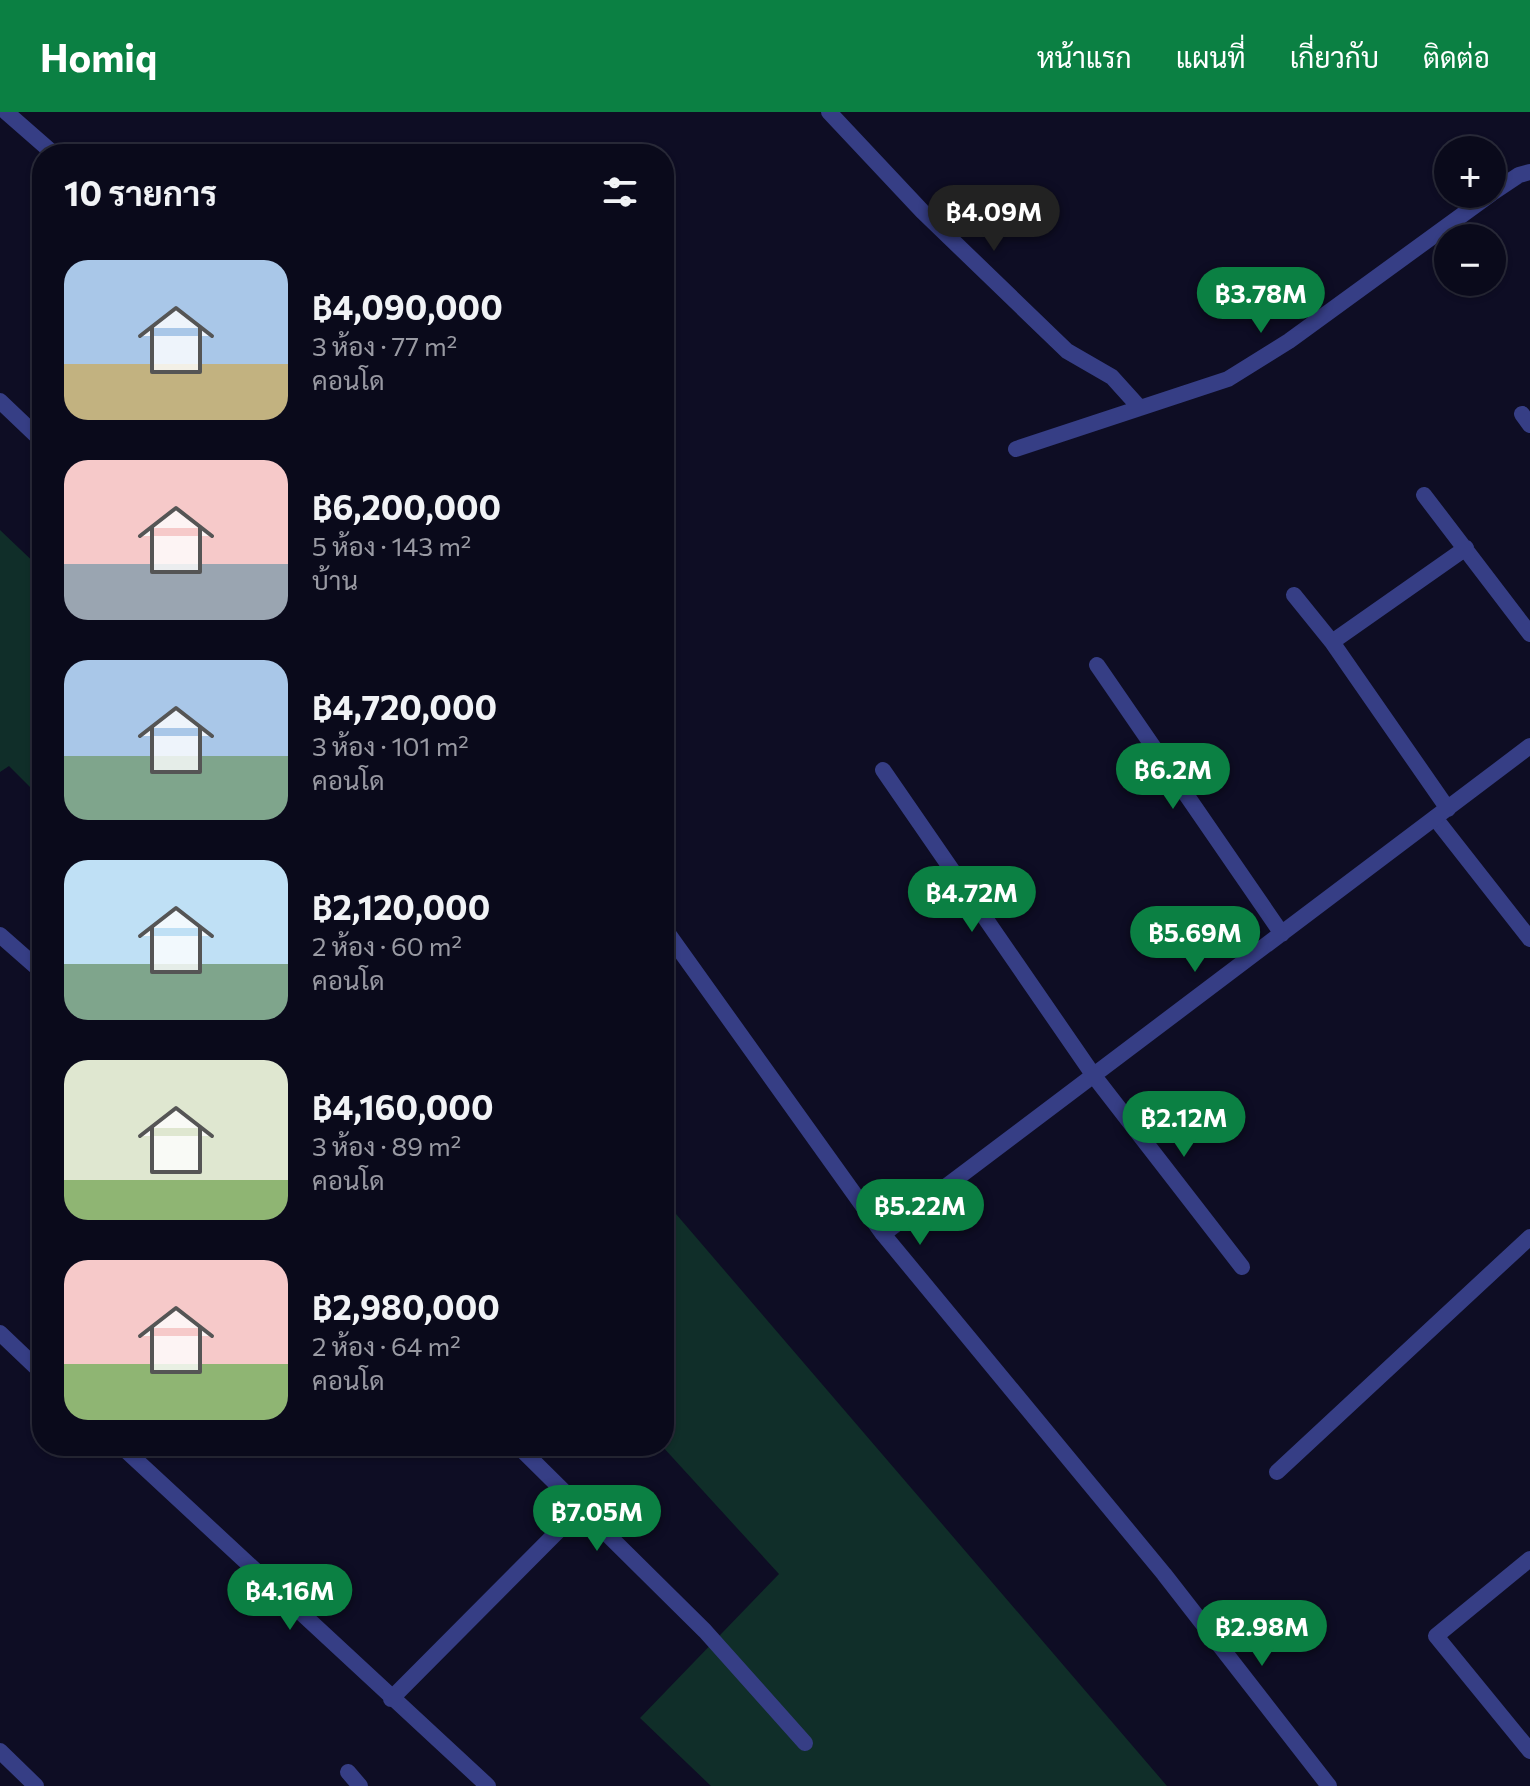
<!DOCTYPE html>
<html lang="th">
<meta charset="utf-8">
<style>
:root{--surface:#0a0a1b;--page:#181828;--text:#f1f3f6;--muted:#999aa3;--line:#2a2b3a;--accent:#0b8043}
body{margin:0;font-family:Commissioner,Sarabun,sans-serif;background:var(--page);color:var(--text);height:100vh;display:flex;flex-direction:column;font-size:30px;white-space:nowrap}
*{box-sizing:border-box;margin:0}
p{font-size:26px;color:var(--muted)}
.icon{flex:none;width:44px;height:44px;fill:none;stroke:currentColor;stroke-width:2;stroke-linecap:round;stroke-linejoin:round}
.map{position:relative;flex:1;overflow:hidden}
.panel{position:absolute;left:32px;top:32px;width:642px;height:1312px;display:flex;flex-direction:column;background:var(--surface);border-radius:32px;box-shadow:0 2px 6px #0004,0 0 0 2px var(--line)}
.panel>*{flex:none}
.tools{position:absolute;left:1434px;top:24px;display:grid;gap:16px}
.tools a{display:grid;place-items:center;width:72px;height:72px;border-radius:50%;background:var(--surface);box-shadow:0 2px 6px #0004,0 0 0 2px var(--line);font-size:40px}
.price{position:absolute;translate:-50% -68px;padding:0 18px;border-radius:28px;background:var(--accent);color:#fff;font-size:26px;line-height:52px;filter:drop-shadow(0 2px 4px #0008)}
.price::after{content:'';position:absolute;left:50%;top:48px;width:24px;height:18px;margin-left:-12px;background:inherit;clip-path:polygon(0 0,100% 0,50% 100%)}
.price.on{background:#222;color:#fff}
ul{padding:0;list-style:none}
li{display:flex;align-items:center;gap:24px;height:200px;padding:0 32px}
li span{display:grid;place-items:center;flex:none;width:224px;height:160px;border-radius:24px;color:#555}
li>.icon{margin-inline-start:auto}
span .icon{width:96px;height:96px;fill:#fffc;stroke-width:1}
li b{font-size:34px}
h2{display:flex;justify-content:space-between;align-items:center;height:96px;padding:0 32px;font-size:34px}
header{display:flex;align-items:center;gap:48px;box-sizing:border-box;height:112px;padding:0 40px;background:var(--accent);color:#fff}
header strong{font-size:38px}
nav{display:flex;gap:44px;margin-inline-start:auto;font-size:28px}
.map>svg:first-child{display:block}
.grass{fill:#102e29}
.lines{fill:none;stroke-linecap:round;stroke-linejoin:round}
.lane{stroke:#363e85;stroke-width:16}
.street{stroke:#363e85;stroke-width:16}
</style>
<header>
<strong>Homiq</strong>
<nav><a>หน้าแรก</a><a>แผนที่</a><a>เกี่ยวกับ</a><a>ติดต่อ</a></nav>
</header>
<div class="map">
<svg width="1530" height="1674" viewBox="0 0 1530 1674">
<rect width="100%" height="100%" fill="#0e0d24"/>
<path class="grass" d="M0 418 42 458V687L9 654 0 660Z
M664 1088 1167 1674H711L640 1606 779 1462 662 1334H664Z"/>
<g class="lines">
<path class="lane" d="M1435 706 1530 827
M348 1660 360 1674"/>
<path class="street" d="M6 0 54 42
M829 0 922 99 1067 239 1112 265 1140 296
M1492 81 1519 63 1530 60
M0 289 42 329
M1522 302 1530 313
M1016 337 1228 267 1289 229 1491 82
M1424 383 1530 522
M1294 483 1332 530 1448 697
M1332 530 1466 436
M1097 553 1282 822
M883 658 1094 964 1242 1155
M664 816 883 1122 1164 1462 1329 1674
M0 823 42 860
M883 1122 1530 634
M0 1221 42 1261
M121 1334 488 1674
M518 1334 705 1519 805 1631
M1277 1360 1530 1125
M1530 1447 1436 1524 1530 1639
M391 1587 581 1396
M0 1639 36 1674"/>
</g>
</svg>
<div class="tools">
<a>+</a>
<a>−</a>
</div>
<b class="price on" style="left:994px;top:141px">฿4.09M</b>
<b class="price" style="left:1261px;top:223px">฿3.78M</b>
<b class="price" style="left:1173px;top:699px">฿6.2M</b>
<b class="price" style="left:972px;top:822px">฿4.72M</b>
<b class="price" style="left:1195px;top:862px">฿5.69M</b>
<b class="price" style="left:1184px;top:1047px">฿2.12M</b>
<b class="price" style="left:920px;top:1135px">฿5.22M</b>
<b class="price" style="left:597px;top:1441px">฿7.05M</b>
<b class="price" style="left:290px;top:1520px">฿4.16M</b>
<b class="price" style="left:1262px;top:1556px">฿2.98M</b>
<section class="panel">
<h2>10 รายการ<svg class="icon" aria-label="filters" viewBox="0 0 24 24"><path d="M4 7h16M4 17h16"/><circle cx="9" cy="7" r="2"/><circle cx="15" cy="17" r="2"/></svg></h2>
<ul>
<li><span style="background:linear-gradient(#a9c7e8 65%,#c2b280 0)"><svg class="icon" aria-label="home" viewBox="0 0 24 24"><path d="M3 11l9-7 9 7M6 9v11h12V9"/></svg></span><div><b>฿4,090,000</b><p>3 ห้อง · 77 m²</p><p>คอนโด</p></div></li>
<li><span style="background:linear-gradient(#f6c9c9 65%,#9aa5b1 0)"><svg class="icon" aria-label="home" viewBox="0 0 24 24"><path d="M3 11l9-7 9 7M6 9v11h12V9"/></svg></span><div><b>฿6,200,000</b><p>5 ห้อง · 143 m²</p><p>บ้าน</p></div></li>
<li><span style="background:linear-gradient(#a9c7e8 60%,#7fa58c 0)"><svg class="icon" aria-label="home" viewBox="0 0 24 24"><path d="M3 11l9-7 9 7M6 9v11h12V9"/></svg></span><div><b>฿4,720,000</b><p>3 ห้อง · 101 m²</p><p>คอนโด</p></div></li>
<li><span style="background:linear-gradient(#bfe0f5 65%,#7fa58c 0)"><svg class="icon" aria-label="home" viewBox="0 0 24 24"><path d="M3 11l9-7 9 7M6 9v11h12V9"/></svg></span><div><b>฿2,120,000</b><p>2 ห้อง · 60 m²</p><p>คอนโด</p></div></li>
<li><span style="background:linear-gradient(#dfe7d0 75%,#8fb573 0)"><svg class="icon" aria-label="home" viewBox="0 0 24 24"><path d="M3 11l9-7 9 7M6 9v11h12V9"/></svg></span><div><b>฿4,160,000</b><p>3 ห้อง · 89 m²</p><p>คอนโด</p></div></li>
<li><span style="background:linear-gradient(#f6c9c9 65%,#8fb573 0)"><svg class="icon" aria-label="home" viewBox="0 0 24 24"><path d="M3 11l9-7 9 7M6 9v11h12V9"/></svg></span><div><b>฿2,980,000</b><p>2 ห้อง · 64 m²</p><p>คอนโด</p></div></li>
</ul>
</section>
</div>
